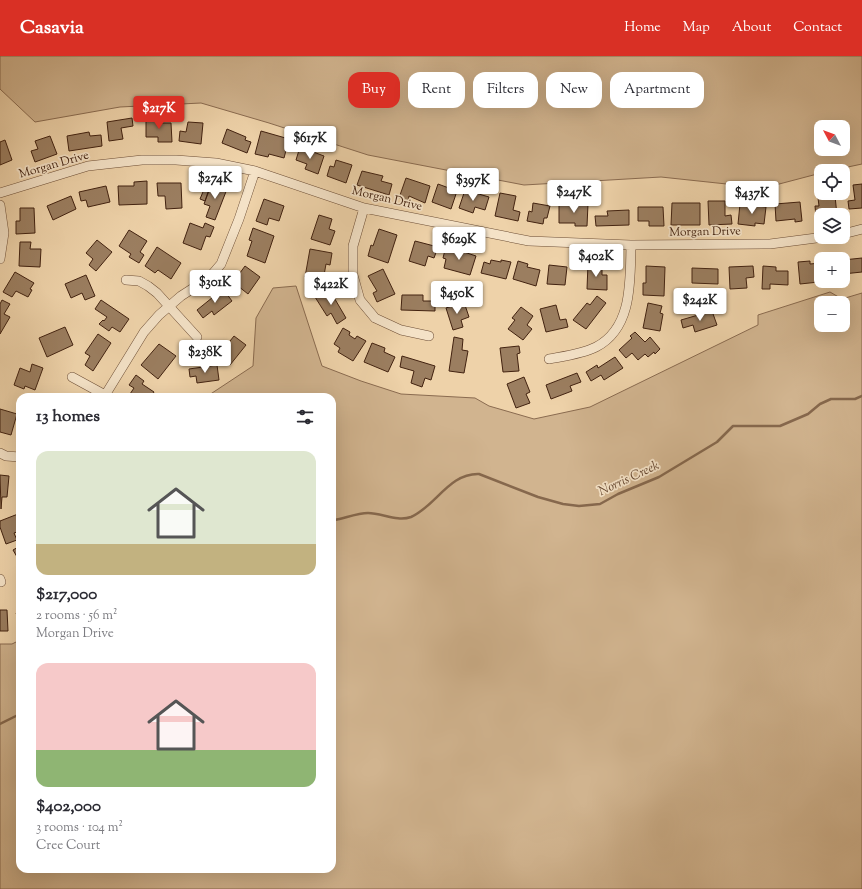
<!DOCTYPE html>
<meta charset="utf-8">
<style>
:root{--surface:#fff;--page:#f7f7f7;--text:#2b2b33;--muted:#7c7c81;--accent:#d93025}
body{margin:0;font-family:"Sorts Mill Goudy",serif;background:var(--page);color:var(--text);height:100vh;display:flex;flex-direction:column;font-size:15px;white-space:nowrap}
*{box-sizing:border-box;margin:0}
p{font-size:13px;color:var(--muted)}
.icon{flex:none;width:22px;height:22px;fill:none;stroke:currentColor;stroke-width:2;stroke-linecap:round;stroke-linejoin:round}
.map{position:relative;flex:1;overflow:hidden}
.details{position:absolute;left:16px;top:337px;width:320px;height:480px;display:flex;flex-direction:column;background:var(--surface);border-radius:12px;box-shadow:0 4px 16px #0002}
.details>*{flex:none}
.banner{position:absolute;left:348px;top:16px;width:380px;height:36px;display:flex;gap:8px}
.needle{width:26px;rotate:311deg}
.fabs{position:absolute;left:814px;top:64px;display:grid;gap:8px}
.fabs a{display:grid;place-items:center;width:36px;height:36px;border-radius:8px;background:var(--surface);box-shadow:0 4px 16px #0002;font-size:20px}
.price{position:absolute;translate:-50% -34px;padding:0 9px;border-radius:4px;background:#fff;color:#222;font-size:13px;line-height:26px;filter:drop-shadow(0 1px 2px #0008)}
.price::after{content:'';position:absolute;left:50%;top:24px;width:12px;height:9px;margin-left:-6px;background:inherit;clip-path:polygon(0 0,100% 0,50% 100%)}
.price.on{background:var(--accent);color:#fff}
ul{padding:0;list-style:none}
li{display:grid;align-content:center;gap:8px;height:212px;padding:0 20px}
li span{display:grid;place-items:center;height:124px;border-radius:12px;color:#555}
li>.icon{margin-inline-start:auto}
span .icon{width:72px;height:72px;fill:#fffc;stroke-width:1}
li b{font-size:17px}
h2{display:flex;justify-content:space-between;align-items:center;height:48px;padding:0 20px;font-size:17px}
.tag{padding:0 14px;border-radius:12px;background:var(--surface);box-shadow:0 4px 16px #0002;font-size:14px;line-height:36px}
.tag.on{background:var(--accent);color:#fff}
header{display:flex;align-items:center;gap:24px;box-sizing:border-box;height:56px;padding:0 20px;background:var(--accent);color:#fff}
header strong{font-size:19px}
nav{display:flex;gap:22px;margin-inline-start:auto;font-size:14px}
.map>svg:first-child{display:block}
.green{fill:#d1b48f;stroke:#8a6b50;fill-rule:evenodd}
.lines{fill:none;stroke-linecap:round;stroke-linejoin:round}
.stream{stroke:#86684d;stroke-width:2.5}
.building{fill:#9b7e60;stroke:#422210}
.minor-casing{stroke:#6d4e36;stroke-width:10}
.minor{stroke:#f4e2c7;stroke-width:9}
.labels{text-anchor:middle;dominant-baseline:central;stroke-width:3.5;stroke-linejoin:round;paint-order:stroke}
.street-label{font-size:12px;fill:#422210;stroke:#f4e2c7}
.water-label{font-size:13px;font-style:italic;fill:#64452e;stroke:#f4e2c7}
</style>
<header>
<strong>Casavia</strong>
<nav><a>Home</a><a>Map</a><a>About</a><a>Contact</a></nav>
</header>
<div class="map">
<svg width="862" height="833" viewBox="0 0 862 833">
<rect width="100%" height="100%" fill="#eed2a9"/>
<filter id="stains"><feTurbulence type="fractalNoise" baseFrequency=".005" numOctaves="4"/><feColorMatrix values="0 0 0 0 .2 0 0 0 0 .09 0 0 0 0 .02 0 0 0 .5 -.17"/></filter>
<radialGradient id="worn" r=".72"><stop offset=".6" stop-color="#630" stop-opacity="0"/><stop offset="1" stop-color="#630" stop-opacity=".3"/></radialGradient>
<path class="green" d="M0 0H862V108L829 115H821V117L764 132 661 121 524 129 368 99 269 67 201 47 120 51 35 66 0 33ZM821 71H843V93H821Z
M296 230 322 310 361 325 401 338 475 342 489 350 534 363 590 351 758 269V259L830 236 842 243 862 237V833H0V588H12L20 584V813H332V341H206L253 310 256 262 273 232ZM821 247H843V269H821Z"/>
<g class="lines">
<path class="stream" d="M332 466 335 464C345 462 358 457 368 457 382 457 397 466 411 461 436 450 449 417 479 418L538 441 563 448 579 450 600 448 618 438 659 421 717 386 733 370H780L808 358 820 348 831 343H855L862 340
M0 668 20 658"/>
</g>
<path class="building" d="M146 61H157L158 67H171L172 86H158V81H146Z
M132 62 133 70 121 72 123 83 109 85 107 66Z
M188 66 203 67 201 88 179 85 180 75 186 76Z
M227 73 246 81 245 84 251 86 247 97 222 87Z
M261 75 289 83 284 102 269 98 268 101 255 98Z
M89 76 90 80 101 79 102 90 69 95 67 80Z
M50 80 57 98 35 106 31 95 38 93 35 85Z
M5 84 12 104 0 109V86Z
M300 91 324 100 318 118 305 113 307 108 296 104Z
M336 104 352 109 346 127 327 120 330 110 334 111Z
M362 115 383 120 381 125 392 128 389 139 357 129Z
M406 122 430 130 425 147 409 140 408 145 399 142Z
M147 125V148L119 149 118 130H134V126Z
M157 127H181L182 152 166 153 165 140H158Z
M212 127 227 133 215 164 206 161 210 150 204 148Z
M438 128 457 135 451 153 432 146Z
M862 128V152L849 153 848 145 855 144 853 129Z
M106 130 110 146 88 151 86 144 81 145 79 136Z
M205 131 209 133 205 145 200 143Z
M465 134 489 141 485 154 475 151 473 157 459 152Z
M500 137 516 140 513 154 520 156 518 165 495 160Z
M71 140 76 153 53 164 47 150Z
M835 140 837 159H821V161H816L815 150H819L818 142Z
M264 143 284 150 279 165 269 162 267 169 256 165Z
M708 145H725V160L731 159 732 168 709 169Z
M800 146 802 165 795 166V163L776 165 775 148Z
M533 147 550 150 547 162H544L543 168 527 165 529 155 532 156Z
M559 147 588 148 587 170H575V167H559Z
M672 147H700V169H671Z
M740 148 766 151 764 168 755 167V170L738 168Z
M638 151H663L664 170H649V165H638Z
M20 152H34L35 177 16 178V165H20Z
M629 154V169L596 170 595 160H608L607 155Z
M319 159 332 163 329 173 335 175 330 189 311 183Z
M190 167 203 172 205 167 214 171 210 181 206 180 201 194 183 187Z
M253 172 274 180 265 207 247 200 252 185 249 184Z
M379 173 397 179 388 207 368 200 371 189 373 190Z
M129 174 147 185 140 196 144 199 139 207 129 201 131 198 119 190Z
M97 184 112 196 96 215 89 209 93 203 86 197Z
M415 185 438 191 434 202 428 200 425 210 409 205Z
M20 186H31L30 193H41L40 211 19 210Z
M446 190 476 200 470 219 444 212 446 203 443 202Z
M157 191 181 207 171 223 158 214 155 217 145 210Z
M310 193 332 197 330 209 326 208 323 225 305 221Z
M862 202V216L843 218V204Z
M491 204 501 206V204L511 206 506 223 481 217 484 206 490 208Z
M518 205 528 208 527 211 540 214 536 230 513 223Z
M810 205V208L821 207V225H828L800 228 798 206Z
M588 208H602V219H607V234L587 233Z
M549 209 567 211 565 229 547 228Z
M245 210 260 221 248 238 238 230 235 234 227 228 233 219 237 221Z
M646 210 665 211 664 240 643 239V227H646Z
M753 210 754 221 746 222 747 232 730 233 729 211Z
M763 210 776 211V215H788V229L770 228V233H762Z
M692 212 718 213V228L692 227Z
M383 213 395 238 377 246 373 237 377 235 368 220Z
M15 216 34 227 30 233 32 234 28 241 16 235 12 241 3 236Z
M86 219 95 240 85 244 82 237 71 242 65 228Z
M223 233 232 245 214 259 212 255 203 262 197 254Z
M329 233 346 262 337 268 331 257 327 260 315 241Z
M402 239H423V245H435V255L401 254Z
M597 240 606 247 586 273 573 264 587 247 590 249Z
M2 244 10 248 4 258 10 261 0 278V248Z
M101 244 129 263 120 276 112 271 109 275 99 268 103 264 104 265 107 261 95 253Z
M464 246 469 261 461 264 463 271 453 274 446 252Z
M648 247 662 250 660 257 663 258 660 275 643 272Z
M556 249 560 264 566 263 568 271 546 276 540 253Z
M521 251 533 260 527 269 532 273 523 284 508 273 515 264 512 262Z
M712 255 717 269 695 276 693 269 683 272 681 264Z
M65 271 73 289 47 301 39 282Z
M343 272 350 276 349 279 355 283 357 280 366 285 353 305 338 296 340 292 334 288Z
M635 276 645 286 650 281 660 293 655 298 654 296 648 301 645 298 638 304 632 297 626 302 619 294 632 282 630 280Z
M98 278 111 287 93 315 85 309 90 300 85 297Z
M234 280 246 289 230 309 218 300Z
M454 281 463 283 462 294 468 295 464 317 449 315Z
M372 287 385 292 384 296 395 301 388 316 364 306Z
M159 288 176 300 158 323 141 309Z
M519 290 520 297 517 298 519 315 503 316 500 292Z
M402 300 435 310 431 324 425 322 422 331 411 327 414 315 400 311Z
M615 301 623 312 604 324 601 319 591 325 586 316 597 309 598 312Z
M32 308 43 312 35 334 25 330 24 333 14 329 20 312 30 316Z
M217 309 219 324 197 327 196 320 190 321 189 313Z
M577 317 581 326 570 330 572 335 551 343 546 329Z
M136 319 144 325 142 328 154 336 151 341H128L134 332 129 329Z
M524 321 530 336 526 338 530 347 516 352 507 328Z
M0 353 17 358 11 379 0 376Z
M0 419 9 420 7 441H2L1 453Z
M18 458 20 464V475L14 477 17 484 6 488 0 471V465Z
M20 490V506L13 494Z
M20 550V560L16 558Z
M0 554H7L8 575H0Z"/>
<g class="lines">
<g class="minor-casing">
<path id="minor" d="M0 137 88 110 142 104H176L216 107 255 115 364 152 529 185 631 189 770 188 824 181
M0 149 4 177 0 203
M364 152 353 190V219L360 244 375 262 401 274 429 280
M843 178 862 173
M126 224 139 225 148 230 157 237 197 281
M549 303C565 300 582 298 596 291 633 272 630 224 631 189
M72 321 105 339
M104 341 144 276 159 259 181 240 209 222 221 208 239 163 255 115
M0 397 6 400 20 401
M0 523 1 526"/>
</g>
<use href="#minor" class="minor"/>
</g>
<g class="labels">
<g class="street-label">
<text transform="translate(54 109) rotate(-16)">Morgan Drive</text>
<text transform="translate(387 143) rotate(13)">Morgan Drive</text>
<text transform="translate(705 176) rotate(-1)">Morgan Drive</text>
</g>
<g class="water-label">
<text transform="translate(629 423) rotate(-25)">Norris Creek</text>
</g>
</g>
<rect width="100%" height="100%" filter="url(#stains)"/>
<rect width="100%" height="100%" fill="url(#worn)"/>
</svg>
<div class="fabs">
<a><svg class="needle" viewBox="-14 -14 28 28"><path d="M0-13l5 13h-10z" fill="#e53935"/><path d="M0 13l5-13h-10z" fill="#7c7c81"/></svg></a>
<a><svg class="icon" aria-label="locate" viewBox="0 0 24 24"><circle cx="12" cy="12" r="6"/><path d="M12 2v4M12 18v4M2 12h4M18 12h4"/></svg></a>
<a><svg class="icon" aria-label="layers" viewBox="0 0 24 24"><path d="M12 4l9 5-9 5-9-5zM3 14l9 5 9-5"/></svg></a>
<a>+</a>
<a>−</a>
</div>
<b class="price on" style="left:159px;top:74px">$217K</b>
<b class="price" style="left:310px;top:104px">$617K</b>
<b class="price" style="left:215px;top:144px">$274K</b>
<b class="price" style="left:473px;top:146px">$397K</b>
<b class="price" style="left:574px;top:158px">$247K</b>
<b class="price" style="left:752px;top:159px">$437K</b>
<b class="price" style="left:459px;top:205px">$629K</b>
<b class="price" style="left:596px;top:222px">$402K</b>
<b class="price" style="left:215px;top:248px">$301K</b>
<b class="price" style="left:331px;top:250px">$422K</b>
<b class="price" style="left:457px;top:259px">$450K</b>
<b class="price" style="left:700px;top:266px">$242K</b>
<b class="price" style="left:205px;top:318px">$238K</b>
<div class="banner">
<a class="tag on">Buy</a>
<a class="tag">Rent</a>
<a class="tag">Filters</a>
<a class="tag">New</a>
<a class="tag">Apartment</a>
</div>
<section class="details">
<h2>13 homes<svg class="icon" aria-label="filters" viewBox="0 0 24 24"><path d="M4 7h16M4 17h16"/><circle cx="9" cy="7" r="2"/><circle cx="15" cy="17" r="2"/></svg></h2>
<ul>
<li><span style="background:linear-gradient(#dfe7d0 75%,#c2b280 0)"><svg class="icon" aria-label="home" viewBox="0 0 24 24"><path d="M3 11l9-7 9 7M6 9v11h12V9"/></svg></span><div><b>$217,000</b><p>2 rooms · 56 m²</p><p>Morgan Drive</p></div></li>
<li><span style="background:linear-gradient(#f6c9c9 70%,#8fb573 0)"><svg class="icon" aria-label="home" viewBox="0 0 24 24"><path d="M3 11l9-7 9 7M6 9v11h12V9"/></svg></span><div><b>$402,000</b><p>3 rooms · 104 m²</p><p>Cree Court</p></div></li>
</ul>
</section>
</div>
